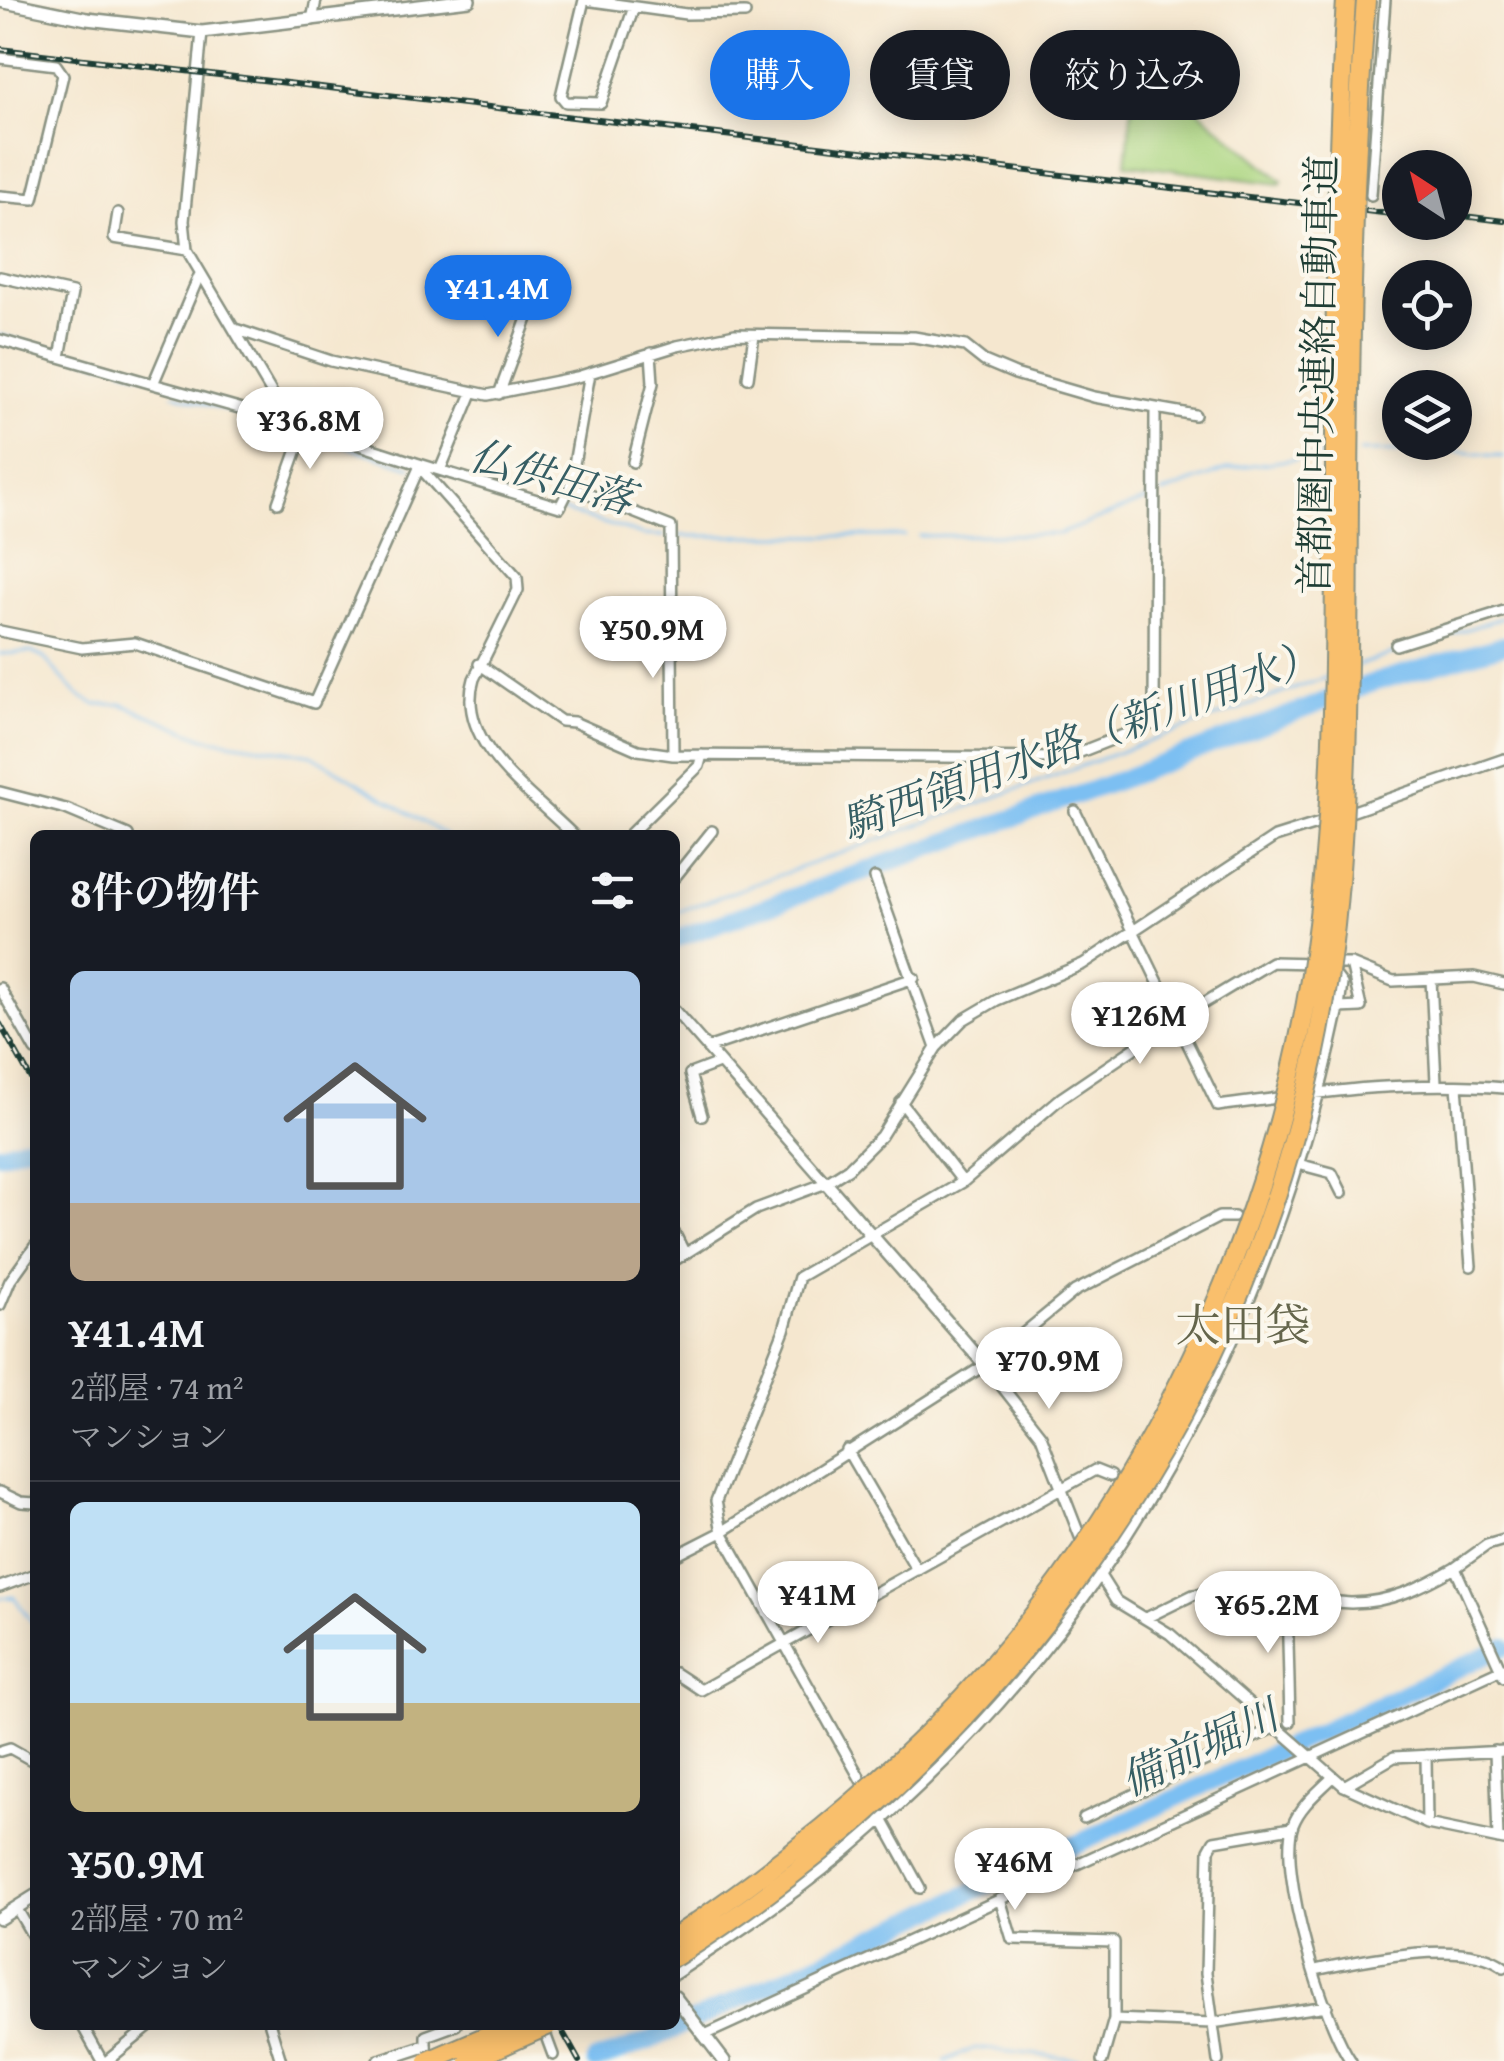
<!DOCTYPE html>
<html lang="ja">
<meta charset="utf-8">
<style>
:root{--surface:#171b24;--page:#242831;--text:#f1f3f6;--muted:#9ea1a6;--line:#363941;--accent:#1a73e8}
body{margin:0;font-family:"Gentium Book Plus","Noto Serif JP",serif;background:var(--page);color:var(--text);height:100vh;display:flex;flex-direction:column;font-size:38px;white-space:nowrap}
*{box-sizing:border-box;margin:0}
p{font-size:32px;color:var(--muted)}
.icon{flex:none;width:55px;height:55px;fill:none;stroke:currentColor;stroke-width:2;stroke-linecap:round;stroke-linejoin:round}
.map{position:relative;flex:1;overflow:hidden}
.drawer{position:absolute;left:30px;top:830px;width:650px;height:1200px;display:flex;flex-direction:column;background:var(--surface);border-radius:15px;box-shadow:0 5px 25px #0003}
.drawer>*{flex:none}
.guide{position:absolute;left:710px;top:30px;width:642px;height:90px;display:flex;gap:20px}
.needle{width:65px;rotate:324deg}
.controls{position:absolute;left:1382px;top:150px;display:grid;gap:20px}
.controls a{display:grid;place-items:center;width:90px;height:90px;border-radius:50%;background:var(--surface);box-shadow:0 5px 25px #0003;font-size:50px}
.price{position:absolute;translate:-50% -85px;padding:0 22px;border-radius:35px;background:#fff;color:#222;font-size:32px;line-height:65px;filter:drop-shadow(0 2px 5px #0008)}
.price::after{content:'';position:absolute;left:50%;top:60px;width:30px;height:22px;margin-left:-15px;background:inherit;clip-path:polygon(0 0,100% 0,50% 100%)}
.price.selected{background:var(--accent);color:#fff}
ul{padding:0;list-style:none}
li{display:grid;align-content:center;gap:20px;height:530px;padding:0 40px}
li+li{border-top:2px solid var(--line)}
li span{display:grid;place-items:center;height:310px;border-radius:15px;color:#555}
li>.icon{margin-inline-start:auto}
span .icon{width:180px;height:180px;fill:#fffc;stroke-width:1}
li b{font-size:42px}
h2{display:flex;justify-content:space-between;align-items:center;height:120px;padding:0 40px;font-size:42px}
.pill{padding:0 35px;border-radius:45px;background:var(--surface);box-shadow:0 5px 25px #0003;font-size:35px;line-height:90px}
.pill.selected{background:var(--accent);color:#fff}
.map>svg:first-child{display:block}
.green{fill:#acd681;stroke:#668a5a;stroke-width:2.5}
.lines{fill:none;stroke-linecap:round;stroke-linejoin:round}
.stream{stroke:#7cbff2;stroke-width:2.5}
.river{stroke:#7cbff2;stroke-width:18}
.minor-casing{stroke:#8a9282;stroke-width:14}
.tertiary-casing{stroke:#8a9282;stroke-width:16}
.minor{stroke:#fff;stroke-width:9}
.tertiary{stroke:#fff;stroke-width:11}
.rail-casing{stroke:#1f3d34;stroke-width:6}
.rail{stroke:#fbf7ec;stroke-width:2.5;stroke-dasharray:8;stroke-linecap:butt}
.motorway-bridge-casing{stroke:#8a9282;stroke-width:22;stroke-linecap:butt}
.motorway-bridge{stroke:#f9bf6c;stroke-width:18}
.labels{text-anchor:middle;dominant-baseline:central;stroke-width:8;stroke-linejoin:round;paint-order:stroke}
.street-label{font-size:40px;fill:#1f3d34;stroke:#fbf7ec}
.water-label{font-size:42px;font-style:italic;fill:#365e64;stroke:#fbf7ec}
.quarter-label{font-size:45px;fill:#64654b;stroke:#fbf7ec}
</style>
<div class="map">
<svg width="1504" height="2061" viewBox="0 0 1504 2061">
<rect width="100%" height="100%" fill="#fbf7ec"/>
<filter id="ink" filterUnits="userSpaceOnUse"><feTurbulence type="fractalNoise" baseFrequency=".01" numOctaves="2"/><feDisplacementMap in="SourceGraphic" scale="20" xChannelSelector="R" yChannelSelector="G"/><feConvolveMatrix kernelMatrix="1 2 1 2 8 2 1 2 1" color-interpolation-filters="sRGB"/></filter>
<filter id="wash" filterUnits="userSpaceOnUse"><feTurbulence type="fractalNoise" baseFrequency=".0048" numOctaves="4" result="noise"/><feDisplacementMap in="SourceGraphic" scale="40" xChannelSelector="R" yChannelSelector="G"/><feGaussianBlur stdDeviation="2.25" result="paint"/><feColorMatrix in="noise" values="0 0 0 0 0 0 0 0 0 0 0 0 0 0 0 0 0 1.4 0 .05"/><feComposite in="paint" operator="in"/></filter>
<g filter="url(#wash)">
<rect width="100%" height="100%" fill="#f5e7cf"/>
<path class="green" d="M1137 58 1282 181 1280 184 1126 164Z"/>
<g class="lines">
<path class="stream" d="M0 335 53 350
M69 354 106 364
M122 368 148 375
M173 394 295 431
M310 435 411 467
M1359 452 1454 451 1504 457
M1163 493 1230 468 1326 455
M560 510 643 535 664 536
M679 536H905
M919 536 1059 534 1147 500
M0 654 31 652 44 658 78 695 96 705 121 704 204 738 312 755 445 835
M1353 667 1504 617
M675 913 1327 677
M0 1598 14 1597 35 1626
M945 2061 975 2048 1095 2061"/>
<path class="river" d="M675 939 1125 778 1372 683 1504 645
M0 1154 35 1143
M595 2061 651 2040 1504 1647"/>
</g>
</g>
<g filter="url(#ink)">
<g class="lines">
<g class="minor-casing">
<path id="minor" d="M584 0 561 96 566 102 601 103 634 7
M585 0 686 14 745 13
M312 20 316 0
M202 32 184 221 187 250 289 422 416 463 517 577 518 590 474 679C454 743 534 795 573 835
M0 58 56 65 63 75 33 199 0 196
M1371 195 1385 0
M118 213 114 238 187 250
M0 277 72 293 60 357
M235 329 331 361 488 395 577 377 677 346 735 334 914 337 965 346 984 361 1015 374 1094 397 1195 415
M0 340 153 384 199 276
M748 378 754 335
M153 384 289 422
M499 394 535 297
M633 462 653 383 651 353
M416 463 560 507 570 487 590 373
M441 468 472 393
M278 503 305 427
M0 631 82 648 135 643 314 703 419 468
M1396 645 1504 611
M479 664 561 721 574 722 638 750 673 755 671 527 570 487
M673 755 1065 758 1154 723 1155 409
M0 792 66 809 128 835
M1075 811 1218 1106C1316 1093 1406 1079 1504 1088
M1345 814 1504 759
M629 835 699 766 702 755
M675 877 712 831
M875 878 936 1048
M1330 964H1351L1393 981 1474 977 1504 984
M1331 970 1342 984 1339 1008 1361 1007 1351 964
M1431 979 1436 1082
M0 988 35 1050
M675 1011 826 1183
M707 1048 914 978
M1457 1086 1471 1266
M702 1116 690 1074 719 1063
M1302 1165 1332 1173 1342 1193
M963 1182 1061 1098 1176 1020 1272 962 1314 963
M675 1234 685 1254
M675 1260 756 1209 826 1183 848 1169 881 1136 936 1048 963 1020 997 1000 1083 964 1275 837 1326 821
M0 1305 10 1281 35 1246
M985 1365 1041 1436 1084 1547
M847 1450 917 1570
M0 1492 21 1502 35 1503
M675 1556 722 1532 985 1365 1075 1291 1219 1217H1234
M1455 1568 1487 1545 1504 1540
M1099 1574 1116 1601 1170 1634 1344 1786 1427 1824 1504 1840
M0 1587 35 1574
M1287 1601C1310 1597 1329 1602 1351 1603 1390 1603 1422 1587 1455 1568L1504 1677
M1146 1618 1193 1595 1275 1586 1287 1601 1290 1722
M675 1673 701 1690 1095 1470 1110 1476
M0 1751 10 1748 35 1762
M1495 1751 1498 1839
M1426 1755 1427 1824
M1332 1778C1318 1792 1300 1806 1293 1825 1277 1869 1324 2023 1351 2061
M1344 1786 1394 1757 1504 1751
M866 1789 722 1532 716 1501 784 1330 799 1277 963 1182 901 1102
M873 1803 920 1888
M1084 1818 1276 1727
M1000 1899 1012 1939 1114 1942V2019L1102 2061
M17 1909 35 1940
M1315 1970C1362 1960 1466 1937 1504 1967
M675 1974C740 1931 806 1887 865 1835 1117 1620 1271 1329 1339 1008
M1114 2019 1212 2023 1327 2006
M82 2025 102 2061
M270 2025 281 2061
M543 2028 553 2055
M707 2034 1504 1668
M426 2049V2036L456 2025
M107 2061 151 2025
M1218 2061 1206 1973 1209 1850 1214 1841 1291 1828"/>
</g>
<g class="tertiary-casing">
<path id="tertiary" d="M0 1 87 19 202 32 469 0
M826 1183 985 1365
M0 1918 35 1896
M675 1997 724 2061
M379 2061 425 2046"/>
</g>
<use href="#minor" class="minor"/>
<use href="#tertiary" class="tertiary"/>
<g class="rail-casing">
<path id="rail" d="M0 49 1400 215
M1455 215 1504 221
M0 1024 35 1086
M559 2025 579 2061"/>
</g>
<use href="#rail" class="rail"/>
<g class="motorway-bridge-casing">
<path id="motorway-bridge" d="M675 1937C768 1874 856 1805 936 1725 1146 1515 1282 1217 1318 924 1336 777 1335 626 1335 478 1335 319 1336 159 1346 0
M675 1957C1032 1732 1290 1349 1335 925 1350 782 1348 638 1349 495 1350 330 1353 165 1366 0
M428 2061 512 2025
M469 2061 549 2025"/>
</g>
<use href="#motorway-bridge" class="motorway-bridge"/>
</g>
</g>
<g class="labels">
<g class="street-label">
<text transform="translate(1317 375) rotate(-89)">首都圏中央連絡自動車道</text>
</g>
<g class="water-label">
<text transform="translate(552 476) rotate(16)">仏供田落</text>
<text transform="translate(1080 739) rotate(-20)">騎西領用水路（新川用水）</text>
<text transform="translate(1199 1747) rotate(-25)">備前堀川</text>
</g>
<g class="quarter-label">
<text x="1243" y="1324">太田袋</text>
</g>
</g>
</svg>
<div class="controls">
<a><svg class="needle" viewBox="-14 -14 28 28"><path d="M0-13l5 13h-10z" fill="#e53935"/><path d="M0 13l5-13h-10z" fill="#9ea1a6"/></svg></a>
<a><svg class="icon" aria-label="locate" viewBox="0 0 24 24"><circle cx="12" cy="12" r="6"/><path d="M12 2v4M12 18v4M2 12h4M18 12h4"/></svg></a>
<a><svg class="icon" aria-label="layers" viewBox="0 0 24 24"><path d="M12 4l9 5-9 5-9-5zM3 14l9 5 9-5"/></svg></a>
</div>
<b class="price selected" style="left:498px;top:340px">¥41.4M</b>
<b class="price" style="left:310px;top:472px">¥36.8M</b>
<b class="price" style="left:653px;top:681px">¥50.9M</b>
<b class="price" style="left:1140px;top:1067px">¥126M</b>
<b class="price" style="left:1049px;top:1412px">¥70.9M</b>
<b class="price" style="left:818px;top:1646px">¥41M</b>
<b class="price" style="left:1268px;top:1656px">¥65.2M</b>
<b class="price" style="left:1015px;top:1913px">¥46M</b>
<div class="guide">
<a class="pill selected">購入</a>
<a class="pill">賃貸</a>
<a class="pill">絞り込み</a>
</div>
<section class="drawer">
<h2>8件の物件<svg class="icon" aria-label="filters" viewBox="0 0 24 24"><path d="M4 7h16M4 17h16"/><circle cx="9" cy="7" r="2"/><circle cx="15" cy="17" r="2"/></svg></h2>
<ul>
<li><span style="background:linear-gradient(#a9c7e8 75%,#b9a48a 0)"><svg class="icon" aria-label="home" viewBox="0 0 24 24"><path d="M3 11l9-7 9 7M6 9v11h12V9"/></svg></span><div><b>¥41.4M</b><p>2部屋 · 74 m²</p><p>マンション</p></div></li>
<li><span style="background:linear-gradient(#bfe0f5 65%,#c2b280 0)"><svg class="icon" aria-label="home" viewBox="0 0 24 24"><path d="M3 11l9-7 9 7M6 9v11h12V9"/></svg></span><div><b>¥50.9M</b><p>2部屋 · 70 m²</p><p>マンション</p></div></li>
</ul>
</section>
</div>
